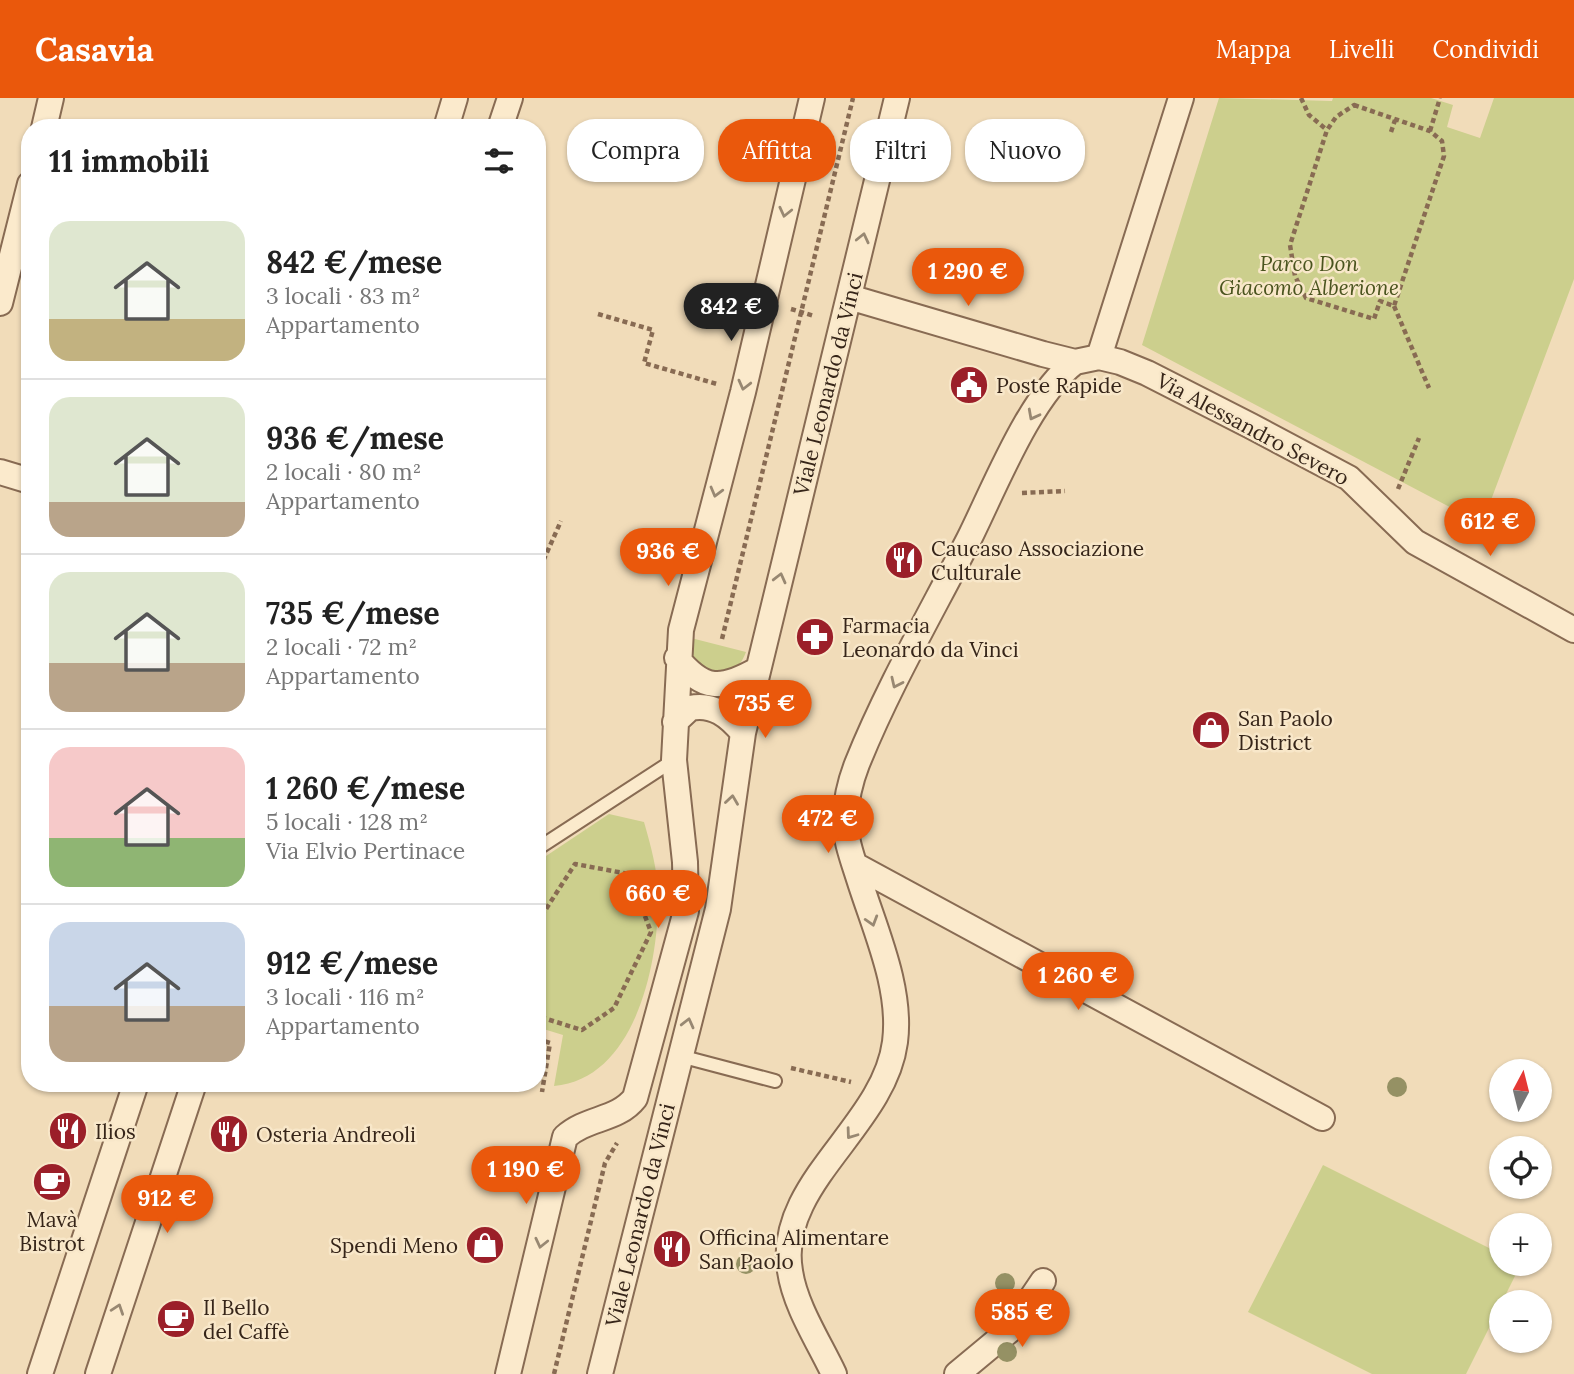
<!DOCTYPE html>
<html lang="it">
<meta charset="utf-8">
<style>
:root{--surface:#fff;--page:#f6f6f6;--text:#222;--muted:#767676;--line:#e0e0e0;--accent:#ea580c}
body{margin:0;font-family:Lora,serif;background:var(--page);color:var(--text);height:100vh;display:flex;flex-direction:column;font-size:26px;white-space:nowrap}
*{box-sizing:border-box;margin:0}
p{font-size:23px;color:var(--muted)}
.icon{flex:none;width:38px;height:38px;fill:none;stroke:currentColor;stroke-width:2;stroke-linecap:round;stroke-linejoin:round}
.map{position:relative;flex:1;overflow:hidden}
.sheet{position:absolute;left:21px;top:21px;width:525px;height:973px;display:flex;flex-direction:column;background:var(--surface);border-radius:28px;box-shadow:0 2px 5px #0004}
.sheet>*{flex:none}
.banner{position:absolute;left:567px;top:21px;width:665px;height:63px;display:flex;gap:14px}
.needle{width:46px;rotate:7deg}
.tools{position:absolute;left:1489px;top:961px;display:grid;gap:14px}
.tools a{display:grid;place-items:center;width:63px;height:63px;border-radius:50%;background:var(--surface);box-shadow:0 2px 5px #0004;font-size:35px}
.price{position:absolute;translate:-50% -60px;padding:0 16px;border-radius:24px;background:var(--accent);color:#fff;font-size:23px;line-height:46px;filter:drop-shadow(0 2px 4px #0008)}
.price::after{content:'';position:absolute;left:50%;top:42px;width:21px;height:16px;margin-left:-10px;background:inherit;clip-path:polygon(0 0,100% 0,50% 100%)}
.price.selected{background:#222;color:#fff}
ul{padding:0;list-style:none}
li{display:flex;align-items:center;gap:21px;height:175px;padding:0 28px}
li+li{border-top:2px solid var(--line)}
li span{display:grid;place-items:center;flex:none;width:196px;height:140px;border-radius:21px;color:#555}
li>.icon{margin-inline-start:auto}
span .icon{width:84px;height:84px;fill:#fffc;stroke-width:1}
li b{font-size:30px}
h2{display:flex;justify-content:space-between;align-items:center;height:84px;padding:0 28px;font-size:30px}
.pill{padding:0 24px;border-radius:28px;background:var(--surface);box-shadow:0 2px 5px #0004;font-size:24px;line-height:63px}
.pill.selected{background:var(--accent);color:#fff}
header{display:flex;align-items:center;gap:42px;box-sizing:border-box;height:98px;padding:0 35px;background:var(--accent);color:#fff}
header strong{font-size:33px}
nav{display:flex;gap:38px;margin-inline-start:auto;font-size:24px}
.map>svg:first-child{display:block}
.green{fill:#cccf8d}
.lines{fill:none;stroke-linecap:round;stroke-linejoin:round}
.service-casing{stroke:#886b53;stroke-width:16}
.minor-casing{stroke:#886b53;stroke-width:28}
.path{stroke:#886b53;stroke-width:4.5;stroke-dasharray:5 3.5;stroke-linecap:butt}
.service{stroke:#fbeacc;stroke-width:12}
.minor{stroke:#fbeacc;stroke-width:24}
.tree{fill:#959164}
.oneway{stroke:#988872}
.labels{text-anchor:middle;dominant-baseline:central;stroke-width:5;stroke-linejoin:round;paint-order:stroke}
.park-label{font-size:21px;font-style:italic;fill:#4a541e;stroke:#f8e7c9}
.street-label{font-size:21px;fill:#362519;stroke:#f8e7c9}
.poi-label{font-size:21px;fill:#362519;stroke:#f8e7c9;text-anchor:start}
</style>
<header>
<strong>Casavia</strong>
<nav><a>Mappa</a><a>Livelli</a><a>Condividi</a></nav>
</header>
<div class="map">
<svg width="1574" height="1276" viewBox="0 0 1574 1276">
<rect width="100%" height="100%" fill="#f1dcb9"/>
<path class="green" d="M1219 0 1332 3 1333 0H1431L1453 7 1447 29 1480 40 1494 0H1574V181L1482 426 1142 247Z
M691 540 746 554C739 573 729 574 711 578L690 558Z
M609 716 644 724C651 749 658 773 658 798 659 866 635 981 554 988L563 937 537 929V764Z
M1323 1067 1501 1156 1502 1166H1521L1466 1276H1372L1248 1214Z"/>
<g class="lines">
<g class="service-casing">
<path id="service" d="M537 751 674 662
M680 958 775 983"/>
</g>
<g class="minor-casing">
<path id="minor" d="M44 30 51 0
M446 30 455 0
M500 30 510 0
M849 199 1043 256 1075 264 1099 259 1120 264 1147 275 1251 328 1349 380 1415 444 1574 532
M0 205 30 86
M1099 259 1181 0
M0 374 30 383
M677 560C704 593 721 592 757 572
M675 624 690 610C713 605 729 618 743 635
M855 767 1322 1020
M40 1276 136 985
M98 1276 194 985
M508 1276 565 1039C587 1019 617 1023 635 1000L686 813 685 764 674 662 681 532 743 294 812 0
M600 1276 718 811 743 635 897 0
M834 1276C819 1244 795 1208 790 1173 775 1086 884 1029 895 944 902 890 875 832 859 781 853 762 845 741 845 721 846 703 850 684 857 666 888 589 931 515 969 441 995 389 1030 298 1075 264
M957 1276 1010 1232 1043 1183"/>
</g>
<path class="path" d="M1301 0 1309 17 1327 32
M1354 7 1430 33 1442 43 1444 58 1394 208 1380 203 1374 221 1306 200 1295 178 1290 147 1327 32 1336 19Z
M1430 33 1440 0
M1391 34 1395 22
M1394 208 1429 290
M791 211 814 218
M598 216 653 232 644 265 717 286
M1398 391 1419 340
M1022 395 1065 393
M540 470 561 423
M722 541 853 0
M537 825 575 766 629 776 651 834 614 910 582 932 537 918
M537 941 550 945 542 994
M791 970 851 984
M554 1276 605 1065 617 1045"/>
<use href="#service" class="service"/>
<use href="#minor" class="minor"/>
</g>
<g class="tree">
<circle cx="1397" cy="989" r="10"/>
<circle cx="136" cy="1103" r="10"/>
<circle cx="746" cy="1166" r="10"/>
<circle cx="1005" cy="1185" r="10"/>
<circle cx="1007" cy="1254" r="10"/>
</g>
<defs><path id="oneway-chevron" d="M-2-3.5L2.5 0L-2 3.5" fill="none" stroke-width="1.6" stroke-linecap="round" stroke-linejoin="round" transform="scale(1.75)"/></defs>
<g class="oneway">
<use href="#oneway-chevron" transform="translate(785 114) rotate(103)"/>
<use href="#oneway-chevron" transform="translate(863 140) rotate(-77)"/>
<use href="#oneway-chevron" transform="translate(744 287) rotate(104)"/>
<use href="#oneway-chevron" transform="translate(1033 317) rotate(118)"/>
<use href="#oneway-chevron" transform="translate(716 394) rotate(105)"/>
<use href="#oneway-chevron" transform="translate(780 480) rotate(-76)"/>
<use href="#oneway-chevron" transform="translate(896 585) rotate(115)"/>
<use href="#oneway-chevron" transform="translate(732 702) rotate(-82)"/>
<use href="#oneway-chevron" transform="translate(872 823) rotate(73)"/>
<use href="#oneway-chevron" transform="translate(688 925) rotate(-76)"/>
<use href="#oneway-chevron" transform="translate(851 1036) rotate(126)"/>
<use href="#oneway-chevron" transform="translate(541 1145) rotate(103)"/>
<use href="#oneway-chevron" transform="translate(118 1211) rotate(-71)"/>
</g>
<defs>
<g id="civic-disc" transform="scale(2.0125)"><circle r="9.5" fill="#9b1f29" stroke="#f8e7c9"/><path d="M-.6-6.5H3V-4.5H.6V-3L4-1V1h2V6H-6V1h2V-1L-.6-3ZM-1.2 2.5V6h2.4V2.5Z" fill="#fff"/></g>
<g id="restaurant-disc" transform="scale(2.0125)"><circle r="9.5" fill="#9b1f29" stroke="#f8e7c9"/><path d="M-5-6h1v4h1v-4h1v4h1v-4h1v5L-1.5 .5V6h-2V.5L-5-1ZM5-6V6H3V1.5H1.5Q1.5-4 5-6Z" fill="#fff"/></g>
<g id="pharmacy-disc" transform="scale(2.0125)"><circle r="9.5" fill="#9b1f29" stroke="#f8e7c9"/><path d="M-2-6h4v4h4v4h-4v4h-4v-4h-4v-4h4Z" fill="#fff"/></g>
<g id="shop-disc" transform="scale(2.0125)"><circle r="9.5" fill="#9b1f29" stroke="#f8e7c9"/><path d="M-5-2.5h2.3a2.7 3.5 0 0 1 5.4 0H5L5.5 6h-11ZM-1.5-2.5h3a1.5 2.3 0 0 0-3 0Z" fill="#fff"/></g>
<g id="cafe-disc" transform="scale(2.0125)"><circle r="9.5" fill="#9b1f29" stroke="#f8e7c9"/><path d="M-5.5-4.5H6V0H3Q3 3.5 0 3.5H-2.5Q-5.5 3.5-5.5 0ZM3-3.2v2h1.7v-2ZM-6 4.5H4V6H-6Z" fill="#fff"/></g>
</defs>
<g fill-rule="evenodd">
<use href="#civic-disc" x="969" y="287"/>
<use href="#restaurant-disc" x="904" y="462"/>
<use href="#pharmacy-disc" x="815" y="539"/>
<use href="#shop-disc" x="1211" y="632"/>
<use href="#restaurant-disc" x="68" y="1033"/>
<use href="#restaurant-disc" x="229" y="1036"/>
<use href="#cafe-disc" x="52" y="1084"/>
<use href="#shop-disc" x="485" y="1147"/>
<use href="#restaurant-disc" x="672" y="1151"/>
<use href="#cafe-disc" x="176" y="1221"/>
</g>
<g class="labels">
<g class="park-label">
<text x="1309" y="165">Parco Don<tspan x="1309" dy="24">Giacomo Alberione</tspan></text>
</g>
<g class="street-label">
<text transform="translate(828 286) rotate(-76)">Viale Leonardo da Vinci</text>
<text transform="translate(1253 331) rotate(28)">Via Alessandro Severo</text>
<text transform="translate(640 1117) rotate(-76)">Viale Leonardo da Vinci</text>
</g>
<g class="poi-label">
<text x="996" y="287">Poste Rapide</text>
<text x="931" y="450">Caucaso Associazione<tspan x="931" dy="24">Culturale</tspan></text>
<text x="842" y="527">Farmacia<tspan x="842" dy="24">Leonardo da Vinci</tspan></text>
<text x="1238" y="620">San Paolo<tspan x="1238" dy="24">District</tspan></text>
<text x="95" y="1033">Ilios</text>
<text x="256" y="1036">Osteria Andreoli</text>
<text x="52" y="1121" text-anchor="middle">Mavà<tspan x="52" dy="24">Bistrot</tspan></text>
<text x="699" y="1139">Officina Alimentare<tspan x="699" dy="24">San Paolo</tspan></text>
<text x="458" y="1147" text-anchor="end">Spendi Meno</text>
<text x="203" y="1209">Il Bello<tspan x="203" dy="24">del Caffè</tspan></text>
</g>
</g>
</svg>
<div class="tools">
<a><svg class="needle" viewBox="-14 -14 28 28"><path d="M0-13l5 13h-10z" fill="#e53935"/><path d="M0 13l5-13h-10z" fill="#767676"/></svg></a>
<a><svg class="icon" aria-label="locate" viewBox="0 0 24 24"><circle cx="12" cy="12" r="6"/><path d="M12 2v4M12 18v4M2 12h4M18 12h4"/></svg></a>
<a>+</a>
<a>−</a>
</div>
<b class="price" style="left:968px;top:210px">1 290 €</b>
<b class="price selected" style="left:731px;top:245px">842 €</b>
<b class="price" style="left:1490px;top:460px">612 €</b>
<b class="price" style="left:668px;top:490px">936 €</b>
<b class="price" style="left:765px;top:642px">735 €</b>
<b class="price" style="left:828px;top:757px">472 €</b>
<b class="price" style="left:658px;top:832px">660 €</b>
<b class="price" style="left:1078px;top:914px">1 260 €</b>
<b class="price" style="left:526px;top:1108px">1 190 €</b>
<b class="price" style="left:167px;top:1137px">912 €</b>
<b class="price" style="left:1022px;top:1251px">585 €</b>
<div class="banner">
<a class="pill">Compra</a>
<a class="pill selected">Affitta</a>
<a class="pill">Filtri</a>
<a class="pill">Nuovo</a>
</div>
<section class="sheet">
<h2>11 immobili<svg class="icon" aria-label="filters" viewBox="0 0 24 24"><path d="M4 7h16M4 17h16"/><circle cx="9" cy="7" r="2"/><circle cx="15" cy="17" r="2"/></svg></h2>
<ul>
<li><span style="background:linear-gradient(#dfe7d0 70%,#c2b280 0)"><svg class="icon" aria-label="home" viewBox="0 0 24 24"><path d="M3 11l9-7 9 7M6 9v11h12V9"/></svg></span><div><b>842 €/mese</b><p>3 locali · 83 m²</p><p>Appartamento</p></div></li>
<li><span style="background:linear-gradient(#dfe7d0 75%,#b9a48a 0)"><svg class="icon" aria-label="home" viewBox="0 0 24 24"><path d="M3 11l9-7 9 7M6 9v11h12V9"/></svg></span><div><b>936 €/mese</b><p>2 locali · 80 m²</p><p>Appartamento</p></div></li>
<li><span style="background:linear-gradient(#dfe7d0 65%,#b9a48a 0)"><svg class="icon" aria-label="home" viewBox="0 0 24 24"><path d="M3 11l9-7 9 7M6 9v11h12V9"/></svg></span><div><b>735 €/mese</b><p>2 locali · 72 m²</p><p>Appartamento</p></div></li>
<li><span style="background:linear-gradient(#f6c9c9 65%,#8fb573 0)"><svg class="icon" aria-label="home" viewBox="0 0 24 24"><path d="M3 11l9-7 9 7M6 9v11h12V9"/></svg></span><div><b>1 260 €/mese</b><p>5 locali · 128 m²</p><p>Via Elvio Pertinace</p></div></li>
<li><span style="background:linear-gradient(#c9d6e8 60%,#b9a48a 0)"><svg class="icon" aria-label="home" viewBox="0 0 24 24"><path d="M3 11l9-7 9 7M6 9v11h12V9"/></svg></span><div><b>912 €/mese</b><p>3 locali · 116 m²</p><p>Appartamento</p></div></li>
</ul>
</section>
</div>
